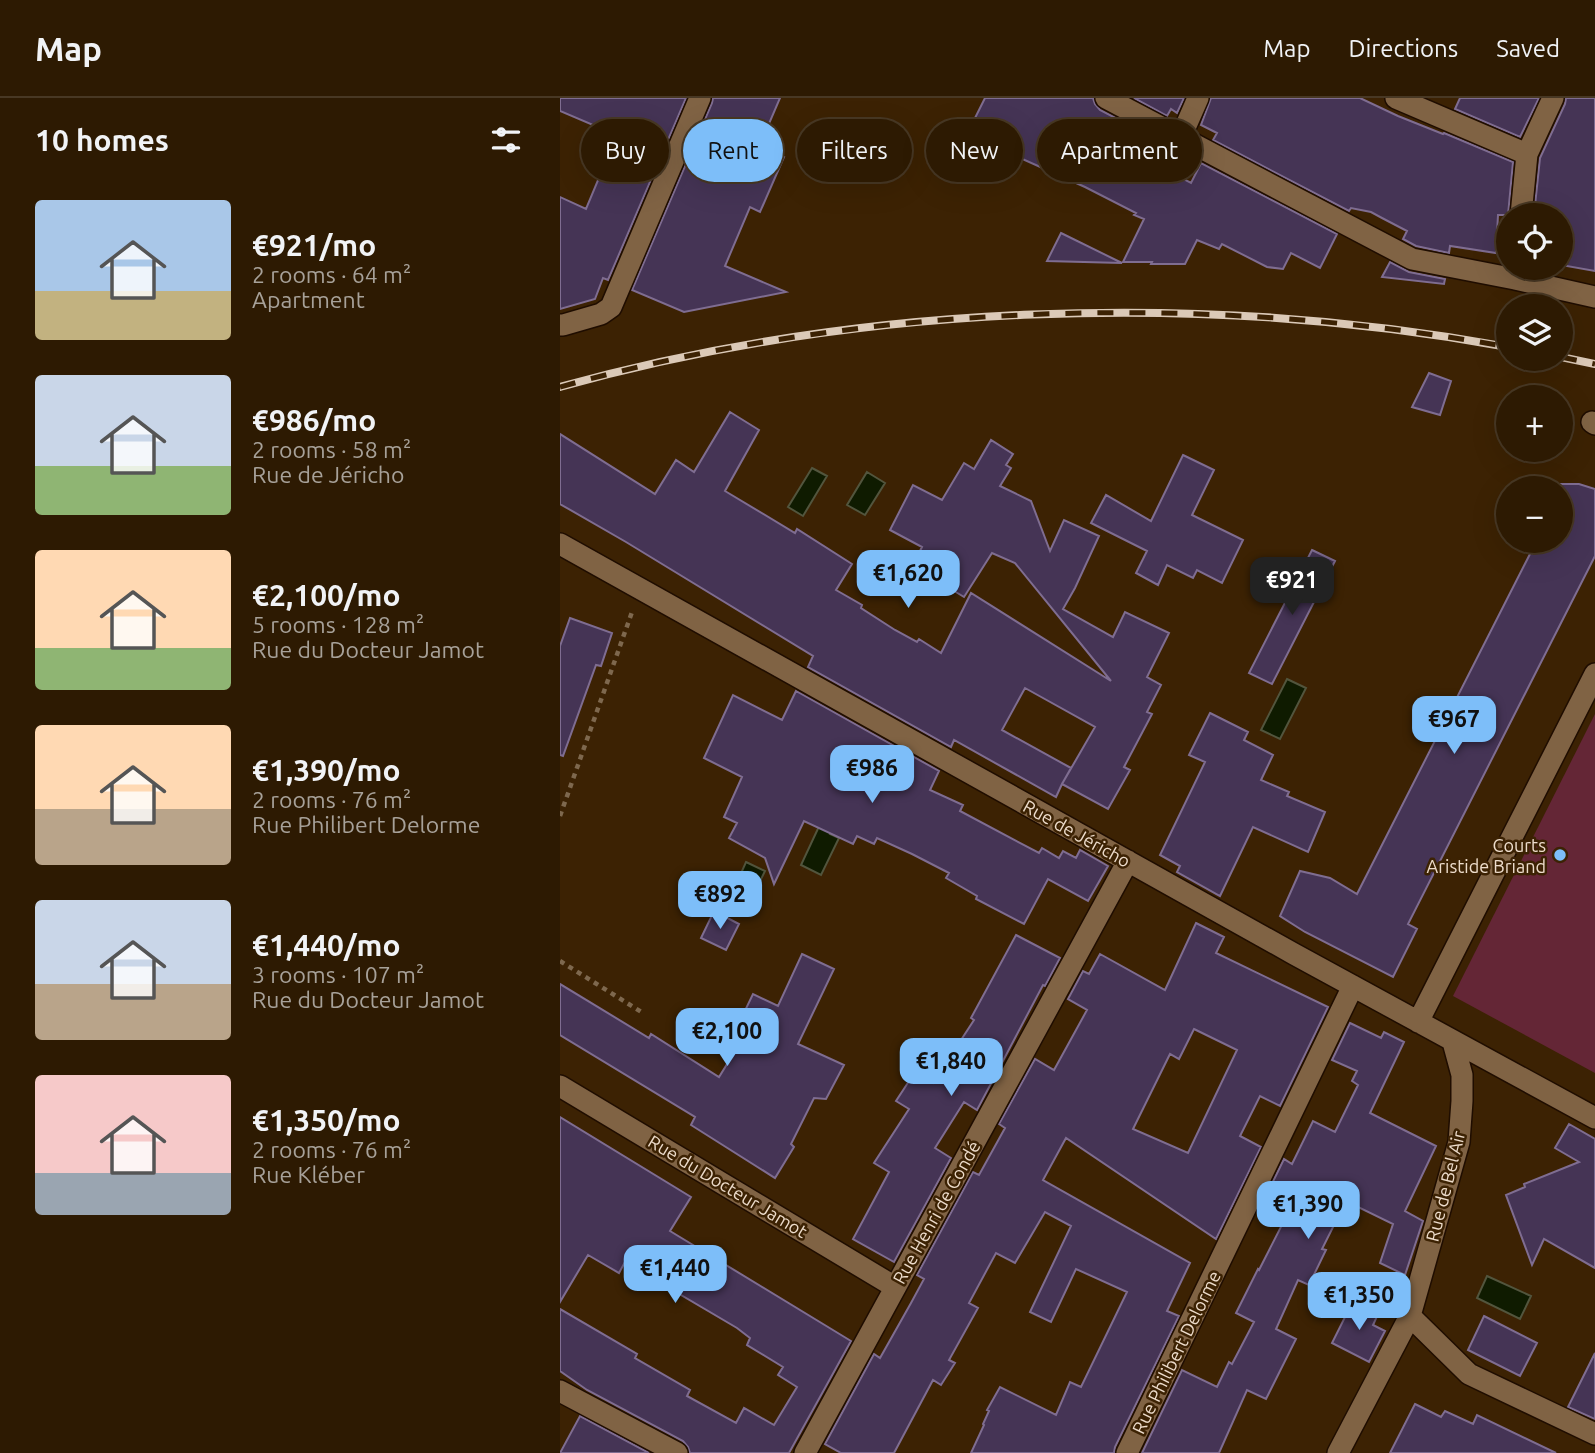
<!DOCTYPE html>
<meta charset="utf-8">
<style>
:root{--surface:#2d1a02;--page:#35230c;--text:#f1f3f6;--muted:#a7a199;--line:#483824;--accent:#7dbef9}
body{margin:0;font-family:Ubuntu,sans-serif;background:var(--page);color:var(--text);height:100vh;display:flex;flex-direction:column;font-size:26px;white-space:nowrap}
*{box-sizing:border-box;margin:0}
p{font-size:23px;color:var(--muted)}
.icon{flex:none;width:38px;height:38px;fill:none;stroke:currentColor;stroke-width:2;stroke-linecap:round;stroke-linejoin:round}
.map{position:relative;flex:1;overflow:hidden}
.sheet{display:flex;flex-direction:column;background:var(--surface);width:560px}
.sheet>*{flex:none}
.guide{position:absolute;left:21px;top:21px;width:665px;height:63px;display:flex;gap:14px}
.fabs{position:absolute;left:936px;top:105px;display:grid;gap:14px}
.fabs a{display:grid;place-items:center;width:77px;height:77px;border-radius:50%;background:var(--surface);box-shadow:0 7px 28px #0002,0 0 0 2px var(--line);font-size:35px}
.price{position:absolute;translate:-50% -60px;padding:0 16px;border-radius:14px;background:var(--accent);color:#111;font-size:23px;line-height:46px;filter:drop-shadow(0 2px 4px #0008)}
.price::after{content:'';position:absolute;left:50%;top:42px;width:21px;height:16px;margin-left:-10px;background:inherit;clip-path:polygon(0 0,100% 0,50% 100%)}
.price.current{background:#222;color:#fff}
ul{padding:0;list-style:none}
li{display:flex;align-items:center;gap:21px;height:175px;padding:0 35px}
li span{display:grid;place-items:center;flex:none;width:196px;height:140px;border-radius:7px;color:#555}
li>.icon{margin-inline-start:auto}
span .icon{width:84px;height:84px;fill:#fffc;stroke-width:1}
li b{font-size:30px}
h2{display:flex;justify-content:space-between;align-items:center;height:84px;padding:0 35px;font-size:30px}
.tag{padding:0 24px;border-radius:32px;background:var(--surface);box-shadow:0 7px 28px #0002,0 0 0 2px var(--line);font-size:24px;line-height:63px}
.tag.current{background:var(--accent);color:#111}
header{display:flex;align-items:center;gap:42px;box-sizing:border-box;height:98px;padding:0 35px;background:var(--surface);border-bottom:2px solid var(--line)}
header strong{font-size:33px}
nav{display:flex;gap:38px;margin-inline-start:auto;font-size:24px}
main{display:flex;flex:1;min-height:0}
.map>svg:first-child{display:block}
.green{fill:#642636}
.water{fill:#0f1b00;stroke:#52553d;stroke-width:2}
.building{fill:#453455;stroke:#7f6d91;stroke-width:2;fill-rule:evenodd}
.lines{fill:none;stroke-linecap:round;stroke-linejoin:round}
.minor-casing{stroke:#1f0d00;stroke-width:24}
.path{stroke:#7e684e;stroke-width:4.5;stroke-dasharray:5 5;stroke-linecap:butt}
.minor{stroke:#806344;stroke-width:21}
.rail-casing{stroke:#dbc9b7;stroke-width:8}
.rail{stroke:#3c2203;stroke-width:5;stroke-dasharray:16;stroke-linecap:butt}
.poi-dot{fill:#7dbef9;stroke:#3c2203;stroke-width:2.5}
.labels{text-anchor:middle;dominant-baseline:central;stroke-width:5;stroke-linejoin:round;paint-order:stroke}
.street-label{font-size:18px;fill:#eddccb;stroke:#3c2203}
.poi-label{font-size:18px;fill:#eddccb;stroke:#3c2203;text-anchor:end}
</style>
<header>
<strong>Map</strong>
<nav><a>Map</a><a>Directions</a><a>Saved</a></nav>
</header>
<main>
<section class="sheet">
<h2>10 homes<svg class="icon" aria-label="filters" viewBox="0 0 24 24"><path d="M4 7h16M4 17h16"/><circle cx="9" cy="7" r="2"/><circle cx="15" cy="17" r="2"/></svg></h2>
<ul>
<li><span style="background:linear-gradient(#a9c7e8 65%,#c2b280 0)"><svg class="icon" aria-label="home" viewBox="0 0 24 24"><path d="M3 11l9-7 9 7M6 9v11h12V9"/></svg></span><div><b>€921/mo</b><p>2 rooms · 64 m²</p><p>Apartment</p></div></li>
<li><span style="background:linear-gradient(#c9d6e8 65%,#8fb573 0)"><svg class="icon" aria-label="home" viewBox="0 0 24 24"><path d="M3 11l9-7 9 7M6 9v11h12V9"/></svg></span><div><b>€986/mo</b><p>2 rooms · 58 m²</p><p>Rue de Jéricho</p></div></li>
<li><span style="background:linear-gradient(#ffd9b3 70%,#8fb573 0)"><svg class="icon" aria-label="home" viewBox="0 0 24 24"><path d="M3 11l9-7 9 7M6 9v11h12V9"/></svg></span><div><b>€2,100/mo</b><p>5 rooms · 128 m²</p><p>Rue du Docteur Jamot</p></div></li>
<li><span style="background:linear-gradient(#ffd9b3 60%,#b9a48a 0)"><svg class="icon" aria-label="home" viewBox="0 0 24 24"><path d="M3 11l9-7 9 7M6 9v11h12V9"/></svg></span><div><b>€1,390/mo</b><p>2 rooms · 76 m²</p><p>Rue Philibert Delorme</p></div></li>
<li><span style="background:linear-gradient(#c9d6e8 60%,#b9a48a 0)"><svg class="icon" aria-label="home" viewBox="0 0 24 24"><path d="M3 11l9-7 9 7M6 9v11h12V9"/></svg></span><div><b>€1,440/mo</b><p>3 rooms · 107 m²</p><p>Rue du Docteur Jamot</p></div></li>
<li><span style="background:linear-gradient(#f6c9c9 70%,#9aa5b1 0)"><svg class="icon" aria-label="home" viewBox="0 0 24 24"><path d="M3 11l9-7 9 7M6 9v11h12V9"/></svg></span><div><b>€1,350/mo</b><p>2 rooms · 76 m²</p><p>Rue Kléber</p></div></li>
</ul>
</section>
<div class="map">
<svg width="1035" height="1355" viewBox="0 0 1035 1355">
<rect width="100%" height="100%" fill="#3c2203"/>
<path class="green" d="M1035 616V975L893 898Z"/>
<path class="water" d="M252 370 267 378 243 418 228 409Z
M307 374 325 385 305 417 287 407Z
M727 581 746 590 720 641 701 632Z
M262 722 273 728 270 736 279 740 261 777 241 767Z
M186 764 205 773 188 808 170 800Z
M927 1178 971 1198 960 1221 917 1200Z"/>
<path class="building" d="M0 0H126L48 182 43 180 35 201 0 211V99L26 111 49 56 44 54 52 35 0 13Z
M153 0H220L199 49 224 59 200 114 190 109 165 168 226 194 124 214 72 192 152 5Z
M425 0H533L535 6 540 12 596 41 585 61 631 85 641 65 777 136 760 170 731 155 723 171 707 169 662 146 659 151 637 142 625 166H591L592 164H563L584 121 574 117 576 115 525 89 449 55 447 57 406 38Z
M574 0H624L617 15 611 11 607 18Z
M651 0H800L838 18 883 36 884 35 953 64 948 117H938L936 155 890 148 889 155 856 148 843 141 847 133 822 120 811 114 791 110 789 113 653 42 657 35 641 27Z
M900 0H979L960 39 895 11Z
M1006 0H1035V173L1001 167V117H974L980 60 1005 6Z
M501 135 562 165 487 163Z
M830 164 849 174 885 181 884 186 822 179Z
M869 275 891 283 880 317 852 309Z
M170 314 199 332 165 393 235 435 237 431 292 466 276 492 302 507 301 510 335 532 357 544 359 541 381 555 411 495 551 583 455 465 432 455 404 499 368 477 376 463 360 453 362 449 330 432 353 387 382 402 404 365 414 371 431 342 453 356 446 367 451 370 440 388 471 403 490 453 504 422 539 438 515 490 503 511 553 539 565 514 609 535 587 579 601 587 587 614 592 616 564 669 570 672 548 711 502 686 496 699 394 642 391 649 248 569 253 558 66 444 0 406V336L95 396 116 362 134 374ZM465 590 535 629 502 686 511 670 442 632Z
M623 357 654 372 632 417 683 442 662 485 637 472 633 480 607 467 598 487 576 475 587 453 531 425 546 397 591 423Z
M1001 386H1019L1035 391V458L848 826 857 831 833 879 745 834 720 818 740 773 770 780 797 796 971 454 972 455 977 443H1001Z
M752 452 775 463 712 586 689 575Z
M10 520 52 535 41 568 36 567 3 658 0 657V548Z
M236 593 379 673 370 692 403 707 400 713 479 755 482 750 499 760 503 753 516 760 520 752 548 768 528 803 488 781 464 826 416 801 417 798 386 780 389 775 352 756 317 740 314 746 297 738 293 746 244 723 214 786 205 760 169 740 177 725 164 719 182 679 144 660 173 597 222 622Z
M650 615 688 634 684 642 713 657 701 682 729 694 727 698 765 714 748 754 693 729 660 798 617 774 620 768 600 757 645 664 629 657Z
M154 813 179 826 166 852 141 840Z
M636 825 664 839 656 855 768 909 720 1008 700 998 680 1038 701 1049 656 1141 506 1040 483 1082 630 1165 607 1213 619 1218 555 1349 554 1355H411L424 1327 423 1326 429 1313 427 1312 440 1289 496 1317 510 1284 521 1289 567 1194 516 1171 491 1224 470 1214 511 1128 485 1114 455 1165 436 1155 409 1205 418 1210 389 1262 395 1265 381 1287 373 1282 334 1355H281L265 1346 314 1256 320 1260 351 1205 364 1181 357 1177 413 1074 419 1077 445 1030 439 1026 475 961 494 972 527 912 508 901 523 873 529 876 540 856 605 892ZM634 931 677 952 628 1055 573 1031 610 956 619 961Z
M456 837 500 860 485 888 483 887 417 1012 404 1004 375 1050 391 1060 334 1164 293 1141 329 1074 314 1065 349 1011 336 1003 355 974 373 985 414 922 411 920Z
M242 856 274 871 238 946 284 967 266 1001 254 1000 231 1046 234 1049 215 1080 131 1027 135 1019 0 937V886L89 940 91 936 159 979 190 929 180 923 193 896 218 908Z
M790 925 821 940 824 934 844 944 810 1015 876 1048 845 1113 863 1123 845 1177 820 1165 833 1126 786 1103 762 1151 766 1152 749 1187 738 1182 716 1231 736 1241 706 1301 687 1292 659 1355H582L622 1272 657 1289 669 1264 672 1266 694 1224 676 1215 698 1171 699 1172 726 1119 701 1108 724 1061 732 1066 753 1023 775 1034 798 987 792 983 797 973 772 962Z
M0 1019 131 1099 110 1133 291 1243 229 1355H130L128 1349 123 1343 27 1292 0 1273V1211L77 1256 75 1260 130 1292 127 1298 176 1325 184 1310 214 1327 237 1289 218 1277 223 1269 187 1247 190 1240 177 1230 65 1164 59 1175 28 1157 0 1204Z
M1009 1026 1035 1041V1170L984 1141 972 1167 946 1097 965 1089 964 1086 1019 1064 995 1050Z
M794 1201 819 1214 813 1227 825 1233 809 1264 772 1245Z
M924 1218 977 1245 960 1278 908 1252Z
M1035 1255V1321L1008 1309Z
M855 1306 881 1319 885 1313 913 1326 917 1317 996 1355H830Z
M20 1318 89 1355H0Z"/>
<g class="lines">
<g class="minor-casing">
<path id="minor" d="M546 0 852 161 955 181 1035 199
M836 0 967 56
M621 39 638 0
M961 117 967 56 993 0
M0 227H3L41 216 51 209 140 0
M1032 324 1035 326
M0 446 734 856 1035 1020
M858 924 1035 576
M893 944 902 977V1003L899 1044 850 1218 909 1276 1035 1336
M0 988 335 1189
M0 1293 117 1355
M245 1355 568 763
M567 1355 793 888
M778 1355 850 1218"/>
</g>
<path class="path" d="M0 718 72 514
M0 863 83 915"/>
<use href="#minor" class="minor"/>
<g class="rail-casing">
<path id="rail" d="M1001 259 1035 266
M0 289C301 205 642 193 948 249"/>
</g>
<use href="#rail" class="rail"/>
</g>
<circle class="poi-dot" cx="1000" cy="757" r="7"/>
<g class="labels">
<g class="street-label">
<text transform="translate(517 735) rotate(29)">Rue de Jéricho</text>
<text transform="translate(168 1088) rotate(31)">Rue du Docteur Jamot</text>
<text transform="translate(885 1088) rotate(-76)">Rue de Bel Air</text>
<text transform="translate(376 1114) rotate(-61)">Rue Henri de Condé</text>
<text transform="translate(616 1254) rotate(-64)">Rue Philibert Delorme</text>
</g>
<g class="poi-label">
<text x="986" y="747">Courts<tspan x="986" dy="21">Aristide Briand</tspan></text>
</g>
</g>
</svg>
<div class="fabs">
<a><svg class="icon" aria-label="locate" viewBox="0 0 24 24"><circle cx="12" cy="12" r="6"/><path d="M12 2v4M12 18v4M2 12h4M18 12h4"/></svg></a>
<a><svg class="icon" aria-label="layers" viewBox="0 0 24 24"><path d="M12 4l9 5-9 5-9-5zM3 14l9 5 9-5"/></svg></a>
<a>+</a>
<a>−</a>
</div>
<b class="price" style="left:348px;top:512px">€1,620</b>
<b class="price current" style="left:732px;top:519px">€921</b>
<b class="price" style="left:894px;top:658px">€967</b>
<b class="price" style="left:312px;top:707px">€986</b>
<b class="price" style="left:160px;top:833px">€892</b>
<b class="price" style="left:167px;top:970px">€2,100</b>
<b class="price" style="left:391px;top:1000px">€1,840</b>
<b class="price" style="left:748px;top:1143px">€1,390</b>
<b class="price" style="left:115px;top:1207px">€1,440</b>
<b class="price" style="left:799px;top:1234px">€1,350</b>
<div class="guide">
<a class="tag">Buy</a>
<a class="tag current">Rent</a>
<a class="tag">Filters</a>
<a class="tag">New</a>
<a class="tag">Apartment</a>
</div>
</div>
</main>
